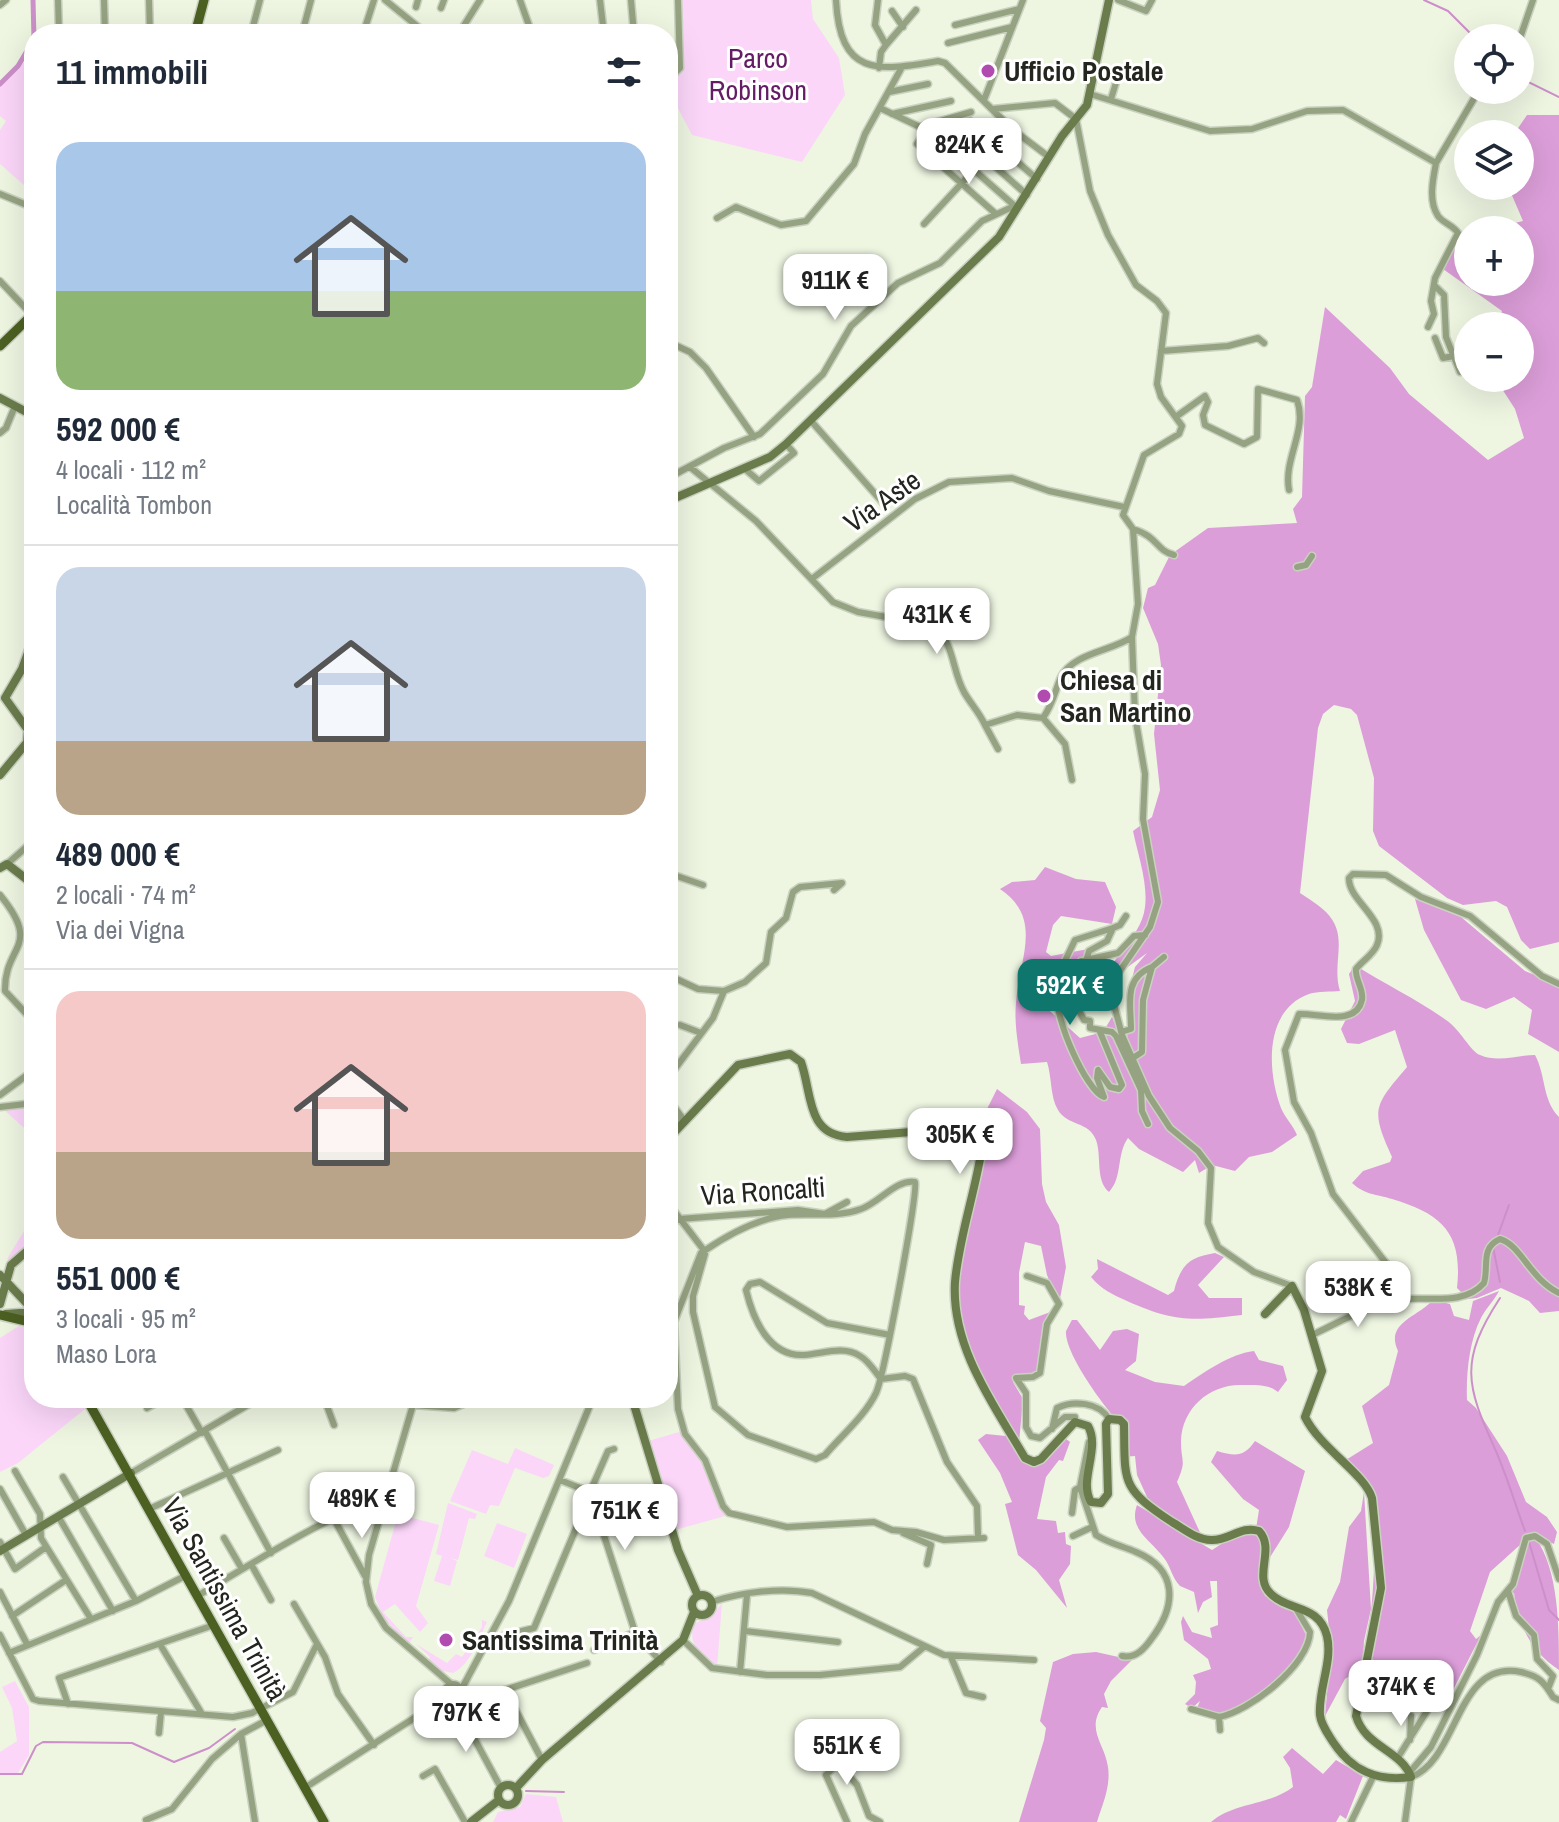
<!DOCTYPE html>
<html lang="it">
<meta charset="utf-8">
<style>
:root{--surface:#fff;--page:#f6f6f7;--text:#1f2937;--muted:#747a83;--line:#e0e1e3;--accent:#0f766e}
body{margin:0;font-family:"Archivo Narrow",sans-serif;background:var(--page);color:var(--text);height:100vh;display:flex;flex-direction:column;font-size:30px;white-space:nowrap}
*{box-sizing:border-box;margin:0}
p{font-size:26px;color:var(--muted)}
.icon{flex:none;width:44px;height:44px;fill:none;stroke:currentColor;stroke-width:2;stroke-linecap:round;stroke-linejoin:round}
.map{position:relative;flex:1;overflow:hidden}
.side{position:absolute;left:24px;top:24px;width:654px;height:1384px;display:flex;flex-direction:column;background:var(--surface);border-radius:32px;box-shadow:0 8px 32px #0002}
.side>*{flex:none}
.buttons{position:absolute;left:1454px;top:24px;display:grid;gap:16px}
.buttons a{display:grid;place-items:center;width:80px;height:80px;border-radius:50%;background:var(--surface);box-shadow:0 8px 32px #0002;font-size:40px}
.price{position:absolute;translate:-50% -68px;padding:0 18px;border-radius:16px;background:#fff;color:#222;font-size:26px;line-height:52px;filter:drop-shadow(0 2px 4px #0008)}
.price::after{content:'';position:absolute;left:50%;top:48px;width:24px;height:18px;margin-left:-12px;background:inherit;clip-path:polygon(0 0,100% 0,50% 100%)}
.price.active{background:var(--accent);color:#fff}
ul{padding:0;list-style:none}
li{display:grid;align-content:center;gap:16px;height:424px;padding:0 32px}
li+li{border-top:2px solid var(--line)}
li span{display:grid;place-items:center;height:248px;border-radius:24px;color:#555}
li>.icon{margin-inline-start:auto}
span .icon{width:144px;height:144px;fill:#fffc;stroke-width:1}
li b{font-size:34px}
h2{display:flex;justify-content:space-between;align-items:center;height:96px;padding:0 32px;font-size:34px}
.map>svg:first-child{display:block}
.green{fill:#fbd6f9}
.forest{fill:#dc9ed9}
.lines{fill:none;stroke-linecap:round;stroke-linejoin:round}
.stream{stroke:#cc8fc9;stroke-width:2}
.canal{stroke:#cc8fc9;stroke-width:5}
.street-casing{stroke:#c9d1bf;stroke-width:9}
.secondary-casing{stroke:#c9d1bf;stroke-width:11}
.primary-casing{stroke:#c9d1bf;stroke-width:12}
.street{stroke:#96a382;stroke-width:6}
.secondary{stroke:#6b7c4c;stroke-width:8}
.primary{stroke:#4c6022;stroke-width:9}
.poi-dot{fill:#b24bb0;stroke:#fff;stroke-width:3}
.labels{text-anchor:middle;dominant-baseline:central;stroke-width:6;stroke-linejoin:round;paint-order:stroke}
.park-label{font-size:28px;fill:#641c64;stroke:#fff}
.poi-label{font-size:28px;font-weight:bold;fill:#23261e;stroke:#fff;text-anchor:start}
.street-label{font-size:28px;fill:#23261e;stroke:#fff}
</style>
<div class="map">
<svg width="1559" height="1822" viewBox="0 0 1559 1822">
<rect width="100%" height="100%" fill="#eef6e2"/>
<path class="green" d="M681 0H811L813 19 839 58 845 95 802 162 692 135 668 89V80C690 59 683 29 681 0Z
M34 52V194L0 164V130L6 121 0 116V86Z
M34 1105V1137L2 1108Z
M34 1158V1242L11 1262 7 1259 33 1216 29 1207C33 1189 27 1176 34 1158Z
M19 1326 34 1330V1398H78L85 1409 18 1463 0 1472V1338Z
M683 1431 699 1454 729 1515 675 1530 648 1441Z
M515 1448 554 1465 549 1476 543 1478 515 1468 499 1506 490 1505 486 1514 450 1501 472 1450 508 1464Z
M448 1503 477 1514 475 1519 469 1518 458 1560 450 1558 457 1561 450 1586 434 1581 442 1556 436 1554Z
M398 1514 439 1525 416 1606 428 1623 420 1632 395 1604 383 1612 406 1637H413L409 1644 384 1619 375 1597Z
M497 1523 527 1534 514 1568 484 1556Z
M722 1603 717 1668C700 1659 686 1641 695 1623L711 1617Z
M482 1620 487 1622C479 1639 470 1665 453 1673L443 1671 428 1661 430 1657 416 1644 447 1663 456 1654 462 1657 482 1627Z
M15 1681 29 1707V1755L18 1773H0V1752L17 1741 12 1708 2 1687Z
M526 1794 556 1797 563 1822H493L498 1812 520 1807Z"/>
<path class="forest" d="M1527 115H1559V942L1530 949 1521 940 1507 907 1496 901 1463 905 1447 898 1379 846 1373 831 1374 778 1357 715 1351 709 1334 705 1323 714 1318 728 1300 893C1309 899 1319 905 1326 912 1350 936 1331 962 1340 991 1331 992 1318 991 1309 994 1264 1010 1267 1071 1281 1108 1285 1118 1293 1125 1297 1135L1272 1152 1249 1157 1235 1171 1212 1165 1199 1173 1195 1160 1183 1172 1139 1149 1128 1138C1116 1155 1123 1177 1109 1192 1095 1180 1102 1157 1096 1140 1089 1121 1067 1126 1058 1110 1050 1097 1052 1077 1047 1062L1021 1064C1018 1045 1014 1022 1016 1003 1019 958 1044 919 1000 889L1012 882 1035 880 1045 867 1076 879 1105 882 1116 907 1112 924 1061 916 1053 925 1046 952 1051 956 1088 949 1080 967 1094 964C1086 981 1066 989 1049 994L1042 1004 1080 1038 1103 1032 1112 1017 1127 1052 1128 994 1135 967 1147 953 1114 977 1101 1003C1095 966 1141 943 1145 907 1148 883 1138 855 1133 831L1152 817 1160 790 1154 734 1161 665 1158 644 1143 608 1148 588 1155 585 1170 555 1208 528 1297 523 1293 509 1302 497 1305 396 1312 387 1325 307 1390 368 1409 394 1488 460 1524 438 1515 409 1495 378H1520V326H1498L1502 311 1443 269C1451 256 1451 237 1468 233V282H1520V230H1485L1523 221 1508 186H1520V134H1514Z
M1415 899 1461 917 1525 971 1559 985V1052L1528 1034 1532 1010 1514 997 1486 1009 1461 1000 1424 930Z
M1355 965C1384 984 1417 999 1446 1020 1459 1028 1471 1052 1480 1055 1498 1063 1517 1055 1535 1055 1546 1075 1542 1100 1559 1117V1291L1544 1280 1507 1239 1491 1242 1483 1282 1464 1295 1457 1288C1463 1233 1442 1214 1392 1199 1376 1194 1365 1195 1352 1183L1363 1171 1390 1162 1392 1157C1370 1109 1374 1106 1407 1067L1395 1030 1359 1044 1347 1043 1341 1029 1355 1001 1349 974Z
M997 1089 1027 1112 1040 1129 1042 1184 1046 1202 1059 1225 1066 1267 1059 1304 1047 1275 1041 1246 1025 1242 1019 1273V1305L1025 1306 1024 1314 1029 1320 1053 1311 1039 1372 1032 1378 1013 1382 1023 1399 1019 1443C996 1405 968 1366 959 1322 952 1290 973 1159 985 1127L981 1121Z
M1506 1241 1559 1293V1311L1540 1313 1529 1301 1501 1288 1477 1298 1450 1301 1485 1283 1486 1260 1493 1244Z
M1215 1253 1224 1257 1198 1285 1209 1298H1242V1315C1190 1321 1174 1322 1127 1301 1112 1294 1102 1290 1091 1277L1098 1269 1097 1259 1168 1295 1174 1291C1181 1263 1191 1257 1215 1253Z
M1499 1291C1494 1301 1486 1308 1481 1318 1469 1341 1466 1375 1467 1400L1476 1408 1507 1456 1526 1502 1547 1517 1557 1532 1554 1544 1532 1534 1490 1572 1470 1631 1476 1639 1481 1635 1452 1692 1435 1683V1674L1425 1669 1387 1666 1365 1656C1372 1620 1381 1522 1367 1490 1363 1480 1349 1471 1341 1463L1373 1443 1362 1406 1389 1385 1398 1351C1385 1323 1416 1318 1433 1300L1450 1304 1454 1316 1469 1320 1473 1301Z
M1072 1320H1077L1100 1350 1113 1331 1127 1329 1139 1334 1136 1361 1125 1370 1155 1382 1184 1386C1205 1372 1229 1354 1254 1351L1259 1360 1283 1366 1287 1380 1278 1392C1269 1384 1254 1385 1242 1385 1210 1384 1182 1408 1181 1441 1181 1463 1187 1459 1177 1482L1203 1539 1141 1500 1147 1497 1137 1475 1135 1456 1122 1457 1125 1429C1109 1414 1064 1354 1066 1331 1067 1330 1071 1321 1072 1320Z
M986 1434 1006 1436 1028 1465H1035L1065 1438 1070 1442 1063 1461 1059 1460 1046 1477 1037 1519 1056 1521 1058 1533 1065 1532 1066 1544 1071 1546 1070 1564 1059 1580 1067 1608 1036 1570 1018 1555 1005 1504 1012 1502 1000 1473 978 1440Z
M1255 1441 1305 1471 1289 1527 1267 1562 1266 1547 1256 1529 1259 1510 1243 1499 1211 1462 1217 1451C1235 1456 1243 1458 1255 1441Z
M1364 1492 1371 1609 1364 1641 1362 1677 1361 1683 1350 1676 1345 1679 1325 1716 1331 1648 1327 1610 1340 1582 1349 1527 1361 1511Z
M1137 1505 1212 1550 1232 1537 1253 1533 1261 1540 1259 1576 1265 1596 1293 1609 1307 1637C1299 1674 1253 1703 1219 1714L1197 1708 1200 1701 1192 1708 1185 1704 1195 1694 1196 1682 1193 1675 1211 1669 1208 1659 1184 1640 1181 1622 1183 1616 1192 1632 1212 1638 1210 1628 1218 1625 1217 1581H1210L1212 1597 1203 1602 1198 1613 1194 1592 1180 1586C1172 1578 1171 1567 1164 1558 1151 1540 1128 1530 1137 1505Z
M1535 1537C1559 1570 1559 1627 1559 1670 1531 1652 1518 1625 1514 1593L1510 1592 1525 1541Z
M1096 1652 1132 1660 1111 1681 1104 1694 1108 1708 1102 1707C1086 1730 1105 1744 1108 1767 1111 1787 1102 1805 1097 1822H1019L1044 1740 1046 1728 1040 1721 1053 1662 1073 1654Z
M1292 1748 1323 1774 1336 1760 1363 1776 1346 1819 1340 1815 1336 1822H1211C1234 1802 1268 1806 1293 1787L1290 1768 1283 1757Z"/>
<g class="lines">
<path class="stream" d="M1424 0 1448 11 1475 38
M1520 78 1559 97
M1498 1235 1509 1205
M1493 1247 1500 1282
M1500 1298C1459 1361 1466 1385 1495 1449 1507 1476 1515 1504 1525 1531
M1529 1542 1549 1610 1559 1620
M0 1774H22L36 1746 43 1742 132 1743 174 1762 209 1748 235 1729
M526 1791 564 1792"/>
<path class="canal" d="M33 0 34 39
M0 84 18 66 34 39"/>
<g class="street-casing">
<path id="street" d="M58 0 59 34
M104 0 105 34
M149 0 150 34
M385 0 427 34
M520 0 532 34
M600 0 604 34
M631 0 634 34
M836 0C840 76 876 72 938 61L945 63 1012 129 1049 157
M878 0 875 25 886 45 881 52 879 68
M1118 0 1146 11 1152 0
M0 5 6 0
M416 7 418 0
M441 8 444 0
M892 11 903 27
M955 25 1019 9
M251 34 260 0
M302 34 311 0
M363 34 374 0
M453 34 463 27 480 0
M1520 38 1533 0
M948 43 1012 27
M886 45 916 10
M1095 68 1118 76 1111 99
M668 80 680 68 678 0
M889 92 928 84
M1090 94 1210 131 1252 129 1307 111 1343 110 1436 163
M984 100 1023 0
M880 108 920 127 971 112
M993 109 1055 103 1076 119 1090 191 1108 235 1136 285 1157 301 1166 313 1157 384 1161 397 1182 426 1179 434 1144 455 1123 515 1133 529 1138 604 1132 637 1135 716 1145 774 1143 819 1158 902 1150 927 1117 975 1113 1001 1122 1035 1149 1096 1170 1128 1198 1151 1211 1168 1208 1223 1218 1247 1254 1272 1292 1286
M892 114 951 101
M970 121 1037 179
M928 127 917 144 996 214
M960 135 1027 195
M941 141 1016 207
M1436 163 1479 90
M0 194 34 208
M717 218 736 207 781 225 806 221 854 164 865 134 902 67
M924 224 1012 129
M0 281 32 315
M1435 286 1444 295 1446 337 1460 372
M1428 327 1434 314 1431 301 1435 278 1458 233C1453 225 1443 223 1438 216 1428 201 1433 179 1436 163
M1435 338 1443 358 1454 356
M668 347 677 346 690 352 706 368 754 437
M1161 351 1228 346 1258 338 1264 343
M1177 416 1205 396 1208 402 1203 415 1205 425 1244 444 1257 437 1258 389 1297 400C1308 430 1283 459 1289 490
M812 422 884 504
M0 433 6 428 15 406
M690 467 756 521 833 602 858 612 936 626C955 648 952 670 964 692 970 703 979 712 985 725L1017 715 1043 718C1054 702 1054 693 1061 677 1073 653 1112 651 1132 637
M745 469 759 481 794 453 786 444
M668 478 724 448 760 434 823 374 851 326 898 283 940 263 982 221 1010 208H1017
M1133 529C1159 537 1155 550 1174 555
M1297 567 1306 565 1312 556
M813 578 915 499 949 482 1012 478 1049 491 1124 507
M1043 718 1065 744 1072 780
M985 725 998 749
M7 864 31 843 34 829
M668 873 703 885
M0 895C43 948 4 944 5 991L34 1022
M1113 928 1120 925 1126 916
M1152 967 1164 957
M668 975 698 989 724 991 745 982 766 963 771 932 786 918 793 892 800 887 842 883 834 890
M1062 988 1061 969 1075 940 1113 928 1107 941 1089 951 1074 1001 1084 1020 1090 1021V1028L1112 1032 1116 1036 1141 1090 1142 1111 1148 1124
M680 1025 701 1033
M1100 1032 1122 1085 1119 1089 1110 1087 1098 1070 1097 1078 1104 1097C1086 1091 1054 1016 1058 998 1061 984 1073 972 1081 961L1118 953 1134 936 1145 935
M1121 1032 1131 1029C1131 1005 1123 978 1152 967L1143 1000 1142 1052 1133 1058
M668 1078 713 1018 724 991
M0 1095 34 1070
M668 1098 685 1122
M0 1107 34 1103
M668 1132 681 1116
M668 1203 703 1249 705 1254 693 1296V1312L715 1407 748 1435 816 1459 825 1455C841 1436 865 1416 876 1393 884 1376 918 1193 915 1182 896 1179 879 1203 861 1209 836 1218 815 1213 788 1215 758 1218 729 1234 704 1251L701 1253 674 1322 678 1409 685 1434 705 1460 723 1506 729 1513 787 1527 874 1522 892 1530 916 1532 944 1540 984 1538
M668 1224 680 1219 798 1210 825 1214 847 1202
M1027 1276 1047 1283 1059 1304 1047 1324 1040 1373 1033 1377 1016 1378 1026 1393V1427L1031 1436 1040 1438 1065 1417H1075V1422
M1395 1301 1393 1280 1386 1263 1333 1194 1311 1133 1294 1102 1285 1050 1299 1014C1318 1013 1356 1027 1362 1000 1364 989 1355 980 1356 969 1362 961 1373 955 1377 945 1388 919 1348 901 1349 878L1353 874 1386 875 1421 897 1470 916 1542 976 1559 984
M890 1335 827 1323 760 1282 750 1284 746 1290C753 1319 769 1357 804 1355 823 1354 842 1345 860 1356 869 1361 875 1372 881 1379L905 1376 913 1379 947 1462 977 1506 978 1535
M1312 1335C1342 1321 1373 1302 1406 1299 1432 1297 1465 1305 1484 1283 1489 1266 1480 1248 1500 1239 1521 1245 1530 1279 1559 1293
M182 1398 202 1433
M324 1398 334 1425
M415 1398 369 1555 366 1582 371 1604 386 1628 451 1684
M413 1405 454 1408 477 1398
M147 1408 165 1398
M1052 1429 1057 1408C1073 1400 1099 1402 1109 1419
M205 1431 271 1553
M1089 1442 1080 1487 1096 1535C1108 1543 1122 1546 1136 1552 1179 1570 1176 1606 1152 1638 1145 1648 1136 1659 1122 1656
M15 1471 40 1514 41 1538 91 1619
M131 1473 260 1398
M63 1477 136 1601
M560 1480 590 1492 635 1632 661 1662
M0 1489 26 1535
M590 1492 608 1451 614 1449
M149 1509 278 1450
M1072 1513 1075 1490 1080 1487
M58 1516 113 1611
M334 1519 365 1576
M903 1533 931 1545 927 1564
M1073 1536 1092 1527
M224 1538 242 1569
M0 1542 15 1569 46 1547
M251 1564 271 1600
M1508 1591 1516 1616 1534 1635 1537 1659 1553 1676 1548 1689
M0 1592 27 1644
M199 1595C235 1574 351 1500 386 1500
M711 1602C742 1592 781 1587 812 1593L944 1655 1034 1660
M294 1604 325 1657 338 1694 374 1745
M12 1616 66 1580
M745 1631 838 1642
M0 1635 33 1699 39 1701 233 1717 252 1713 293 1692 316 1646
M487 1640 534 1628 577 1526 599 1519
M683 1640 712 1668 767 1675H820L900 1667 924 1647
M161 1646 202 1714
M594 1650 635 1632
M9 1653 136 1601 187 1575
M951 1657 966 1693 983 1697
M740 1672 747 1595
M445 1692a8 8 0 1 1 16 0a8 8 0 1 1-16 0Z
M461 1690 509 1601 593 1398
M505 1690 542 1760
M459 1698 505 1690 587 1663
M457 1699 460 1712 501 1788
M68 1704 59 1678 214 1625
M1191 1709 1219 1717
M1220 1730 1219 1717C1250 1711 1309 1665 1310 1632L1295 1607
M159 1733 161 1712
M1410 1740 1411 1716
M845 1756 826 1775 847 1822
M1397 1759 1427 1711
M840 1765 857 1785 869 1816 880 1822
M1410 1772 1431 1747 1477 1655 1498 1602 1513 1584 1526 1538 1535 1536 1547 1544 1559 1579
M423 1776 435 1769 465 1822
M306 1787 441 1701 444 1694
M146 1820 172 1809 212 1759 241 1734
M255 1822 241 1734 267 1720
M1351 1822 1374 1775
M1405 1822 1411 1777C1459 1760 1456 1658 1521 1672 1539 1676 1544 1682 1553 1697L1559 1700"/>
</g>
<g class="secondary-casing">
<path id="secondary" d="M0 398 34 416
M668 501 770 457 786 444 999 237 1062 136 1087 105 1109 0
M27 744 28 730 5 698 22 669 34 636
M0 775 29 740
M0 868 7 864 34 885
M668 1139 738 1065 790 1054 801 1062C812 1092 806 1134 847 1137L963 1128 978 1134 982 1148C975 1193 959 1237 955 1282 951 1347 994 1405 1025 1458L1034 1462 1041 1459 1075 1422 1088 1426C1101 1449 1078 1480 1091 1502L1101 1503 1108 1494 1106 1424 1109 1419 1120 1420 1124 1424C1125 1482 1120 1488 1172 1522 1184 1529 1197 1540 1211 1540 1229 1541 1241 1525 1259 1531 1276 1549 1252 1577 1271 1594 1289 1612 1319 1604 1327 1636 1333 1662 1318 1689 1320 1715 1321 1725 1328 1734 1333 1742 1352 1771 1377 1782 1411 1777 1401 1750 1365 1747 1356 1716L1381 1588 1372 1498C1365 1474 1320 1448 1305 1417L1322 1371 1304 1310 1292 1286 1265 1314
M0 1275 34 1311
M0 1304 11 1265 34 1245
M6 1314 34 1312
M632 1398 678 1550 698 1596
M0 1551 131 1473
M692 1605a10 10 0 1 1 20 0a10 10 0 1 1-20 0Z
M498 1795a10 10 0 1 1 20 0a10 10 0 1 1-20 0Z
M516 1788 542 1760 683 1640 694 1612
M471 1822 499 1800"/>
</g>
<g class="primary-casing">
<path id="primary" d="M195 34 204 0
M0 346 34 313
M0 1315 34 1323
M86 1398 324 1822"/>
</g>
<use href="#street" class="street"/>
<use href="#secondary" class="secondary"/>
<use href="#primary" class="primary"/>
</g>
<g class="poi-dot">
<circle cx="988" cy="71" r="8"/>
<circle cx="1044" cy="696" r="8"/>
<circle cx="446" cy="1640" r="8"/>
</g>
<g class="labels">
<g class="park-label">
<text x="758" y="58">Parco<tspan x="758" dy="32">Robinson</tspan></text>
</g>
<g class="poi-label">
<text x="1004" y="71">Ufficio Postale</text>
<text x="1060" y="680">Chiesa di<tspan x="1060" dy="32">San Martino</tspan></text>
<text x="462" y="1640">Santissima Trinità</text>
</g>
<g class="street-label">
<text transform="translate(882 501) rotate(-35)">Via Aste</text>
<text transform="translate(763 1191) rotate(-4)">Via Roncalti</text>
<text transform="translate(225 1599) rotate(61)">Via Santissima Trinità</text>
</g>
</g>
</svg>
<div class="buttons">
<a><svg class="icon" aria-label="locate" viewBox="0 0 24 24"><circle cx="12" cy="12" r="6"/><path d="M12 2v4M12 18v4M2 12h4M18 12h4"/></svg></a>
<a><svg class="icon" aria-label="layers" viewBox="0 0 24 24"><path d="M12 4l9 5-9 5-9-5zM3 14l9 5 9-5"/></svg></a>
<a>+</a>
<a>−</a>
</div>
<b class="price" style="left:969px;top:186px">824K €</b>
<b class="price" style="left:835px;top:322px">911K €</b>
<b class="price" style="left:937px;top:656px">431K €</b>
<b class="price active" style="left:1070px;top:1027px">592K €</b>
<b class="price" style="left:960px;top:1176px">305K €</b>
<b class="price" style="left:1358px;top:1329px">538K €</b>
<b class="price" style="left:362px;top:1540px">489K €</b>
<b class="price" style="left:625px;top:1552px">751K €</b>
<b class="price" style="left:1401px;top:1728px">374K €</b>
<b class="price" style="left:466px;top:1754px">797K €</b>
<b class="price" style="left:847px;top:1787px">551K €</b>
<section class="side">
<h2>11 immobili<svg class="icon" aria-label="filters" viewBox="0 0 24 24"><path d="M4 7h16M4 17h16"/><circle cx="9" cy="7" r="2"/><circle cx="15" cy="17" r="2"/></svg></h2>
<ul>
<li><span style="background:linear-gradient(#a9c7e8 60%,#8fb573 0)"><svg class="icon" aria-label="home" viewBox="0 0 24 24"><path d="M3 11l9-7 9 7M6 9v11h12V9"/></svg></span><div><b>592 000 €</b><p>4 locali · 112 m²</p><p>Località Tombon</p></div></li>
<li><span style="background:linear-gradient(#c9d6e8 70%,#b9a48a 0)"><svg class="icon" aria-label="home" viewBox="0 0 24 24"><path d="M3 11l9-7 9 7M6 9v11h12V9"/></svg></span><div><b>489 000 €</b><p>2 locali · 74 m²</p><p>Via dei Vigna</p></div></li>
<li><span style="background:linear-gradient(#f6c9c9 65%,#b9a48a 0)"><svg class="icon" aria-label="home" viewBox="0 0 24 24"><path d="M3 11l9-7 9 7M6 9v11h12V9"/></svg></span><div><b>551 000 €</b><p>3 locali · 95 m²</p><p>Maso Lora</p></div></li>
</ul>
</section>
</div>
